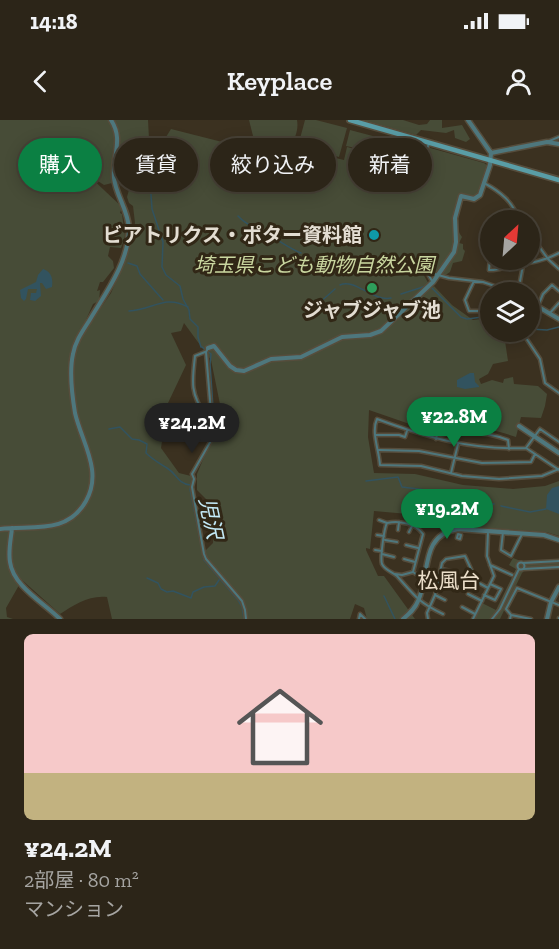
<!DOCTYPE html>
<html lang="ja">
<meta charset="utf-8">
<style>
:root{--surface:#2c2518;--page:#383125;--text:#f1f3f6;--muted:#a6a5a2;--line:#484237;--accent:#0b8043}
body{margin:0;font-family:"Zilla Slab","Noto Sans JP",serif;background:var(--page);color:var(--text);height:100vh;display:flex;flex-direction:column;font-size:22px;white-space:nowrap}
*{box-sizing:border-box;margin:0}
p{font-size:20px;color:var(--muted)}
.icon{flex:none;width:33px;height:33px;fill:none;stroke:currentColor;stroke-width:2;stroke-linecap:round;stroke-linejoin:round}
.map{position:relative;height:499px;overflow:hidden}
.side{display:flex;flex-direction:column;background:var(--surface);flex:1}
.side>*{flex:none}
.hud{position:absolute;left:18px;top:18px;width:524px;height:54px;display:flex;gap:12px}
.needle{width:39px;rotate:26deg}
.fabs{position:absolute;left:480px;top:90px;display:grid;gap:12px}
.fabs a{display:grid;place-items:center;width:60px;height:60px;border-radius:50%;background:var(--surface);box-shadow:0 3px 15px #0003,0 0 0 2px var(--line);font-size:30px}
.price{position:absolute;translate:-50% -51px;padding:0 14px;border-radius:21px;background:var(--accent);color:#fff;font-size:20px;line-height:39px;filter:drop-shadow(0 2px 3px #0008)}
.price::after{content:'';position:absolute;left:50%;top:36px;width:18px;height:14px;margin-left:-9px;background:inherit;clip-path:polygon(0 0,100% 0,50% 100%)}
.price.selected{background:#222;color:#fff}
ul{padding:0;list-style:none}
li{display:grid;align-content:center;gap:12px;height:318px;padding:0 24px}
li span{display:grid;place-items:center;height:186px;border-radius:9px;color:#555}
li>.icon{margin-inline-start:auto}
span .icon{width:108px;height:108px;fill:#fffc;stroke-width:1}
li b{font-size:26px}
.pill{padding:0 21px;border-radius:27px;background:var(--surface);box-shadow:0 3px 15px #0003,0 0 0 2px var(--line);font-size:21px;line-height:54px}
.pill.selected{background:var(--accent);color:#fff}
.status{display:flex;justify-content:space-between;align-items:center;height:42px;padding:0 30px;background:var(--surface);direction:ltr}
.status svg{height:16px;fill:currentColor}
header{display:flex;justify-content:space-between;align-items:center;height:78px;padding:0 24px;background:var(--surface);font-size:27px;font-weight:600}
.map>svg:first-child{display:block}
.green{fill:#474c37;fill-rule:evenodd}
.water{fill:#32535f}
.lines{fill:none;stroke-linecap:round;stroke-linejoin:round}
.stream{stroke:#32535f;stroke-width:1.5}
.pedestrian-casing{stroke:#564d3c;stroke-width:5}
.minor-casing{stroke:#564d3c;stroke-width:5}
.tertiary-casing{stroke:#564d3c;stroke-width:7}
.secondary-casing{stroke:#564d3c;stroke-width:8}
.pedestrian{stroke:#4e777d;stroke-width:2}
.minor{stroke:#4e777d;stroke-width:2}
.tertiary{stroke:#4e777d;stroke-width:4}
.secondary{stroke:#599da6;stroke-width:4.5}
.culture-dot{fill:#0f9aa8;stroke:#312716;stroke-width:2}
.leisure-dot{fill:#2e9e5b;stroke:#312716;stroke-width:2}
.labels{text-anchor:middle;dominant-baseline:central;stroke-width:6;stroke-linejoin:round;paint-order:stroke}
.poi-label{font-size:20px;font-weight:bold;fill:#e3ddd2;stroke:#312716;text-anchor:end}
.park-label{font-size:20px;font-style:italic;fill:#c9d69f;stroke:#312716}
.water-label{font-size:21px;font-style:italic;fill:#c4eaf8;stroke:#312716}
.neighbourhood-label{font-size:21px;fill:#ecdfca;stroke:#312716}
</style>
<div class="status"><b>14:18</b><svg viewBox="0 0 49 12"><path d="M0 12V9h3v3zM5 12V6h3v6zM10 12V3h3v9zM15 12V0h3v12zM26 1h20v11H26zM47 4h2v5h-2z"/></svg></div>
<header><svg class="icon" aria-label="back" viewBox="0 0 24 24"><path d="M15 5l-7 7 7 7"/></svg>Keyplace<svg class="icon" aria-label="person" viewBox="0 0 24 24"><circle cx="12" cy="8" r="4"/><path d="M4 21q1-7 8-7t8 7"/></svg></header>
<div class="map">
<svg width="559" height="499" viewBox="0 0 559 499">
<rect width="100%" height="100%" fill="#3b3120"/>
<path class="green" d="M0 0H148L149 19 168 71V63L152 23 158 21 180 39 177 20 166 17 171 9 242 27 267 40 294 28 344 40 347 27 370 33 383 31 386 21 414 30 416 24 484 43 488 46 482 66 485 68 480 79 475 82 463 79C459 92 453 106 462 117L459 123 463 124V129L465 131 462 141 453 143 450 152 444 156 426 150 422 152 431 168 434 166 452 185 473 200 490 198V212H496L505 221 508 241 493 244 488 254 479 259 481 264 492 260 503 263 504 259 513 257 514 264 538 266 547 274 545 286 541 298 521 297 516 317C498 311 479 306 458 307 446 308 436 311 424 309L369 290 368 317 374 353 415 354 463 365 513 369 545 366 559 361V416L546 412 463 406 443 410 408 394 374 391 370 429 366 428V430L378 456H384L415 499H367L364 488 355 484 350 499H112L107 477C89 475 74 485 60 494L22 460 6 488 7 497 13 499H0ZM119 30 116 55 126 59 130 66 127 77 129 83 133 86 135 103 122 148 111 173 84 212 81 211 93 184 99 181 100 170 97 171 100 162H103L114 148 113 141 108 136 110 127 121 128 125 116 122 94 120 93 122 87 87 54 104 65 112 63 113 31ZM184 203 211 240 222 294 197 354V370L207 380 214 406 213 423 205 431 191 356 179 353 161 328 168 283 186 245 171 213 181 211Z
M249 0H297C301 22 278 44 257 32Z
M305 0H316L347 8 339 37 298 26Z
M363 0H403L419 5 427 4 430 0H442V8L462 5 470 19 466 22 455 18 454 10 446 13 421 10 416 15Z
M350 10 384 19 380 30 370 31 346 26Z
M513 438 526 443 559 439V449H526L522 453 500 499H474L482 483 496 490 516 449 509 445Z"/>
<path class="water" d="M43 149C52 152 53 159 52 167L46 169 42 163H40L41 176 35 181 30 180 31 173H36L37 169H28L26 179 24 181 21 178 20 170 36 162 38 155Z
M470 253H474L475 262 479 266V267L465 269 457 267V260Z
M559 366V394L546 389 547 375 552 368Z"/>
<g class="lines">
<path class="stream" d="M144 32 149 47 152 89 163 122 162 147 166 155 180 166 183 179 189 190 190 199 198 207V217L201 227
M238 96C247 106 256 108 267 114 279 120 288 128 301 133
M128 143 137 146 140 154 163 180
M340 165C355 158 373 182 391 178
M432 168 461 197 467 199 490 196
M401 174 426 166
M311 187 318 184 335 169
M129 191C153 190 164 174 188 187
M530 209 547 210 559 207
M202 227 211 234 210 244 215 316 194 354 190 369 204 440 238 480 242 487 244 499
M109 309 120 307 132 319 139 320 147 324 146 333C153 340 159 343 167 348 177 354 177 363 190 365
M366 361 398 357 402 367 426 370
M438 376 444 378 452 376 464 385 494 384
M501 386 530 392 546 389
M147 458 158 463 161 469 167 472 173 471 191 478 193 472 204 467 215 466 219 460
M384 476 395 499"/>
<g class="pedestrian-casing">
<path id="pedestrian" d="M422 21V26L427 28 429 24
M416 56 425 27
M517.5 446a3.5 3.5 0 1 1 7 0a3.5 3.5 0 1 1-7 0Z
M523 443 559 441
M523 449 559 447
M492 499 500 489 519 449"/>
</g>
<g class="minor-casing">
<path id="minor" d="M547 22 559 17
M484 63C501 72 513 82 519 100
M530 114 548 139 559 149
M490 137 489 150C497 151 504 147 513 146 530 143 544 141 559 133
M432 161 427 152 449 158 483 162 512 172
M474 161 465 180 469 191H480L490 185
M518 172 524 140
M538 186 543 174 552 165 559 171
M549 194 559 183
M522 212 540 239 545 263 559 273
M208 228 206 232 213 317 192 354 194 359 192 367 204 434 206 439 242 481 245 490 246 499
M205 232 195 236C192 261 190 275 206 295L212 294
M375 315H399L405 317 407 311
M436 319 437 315C461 311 485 311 508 320L509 329
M559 322 540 309 526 328C470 330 429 318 377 299 371 312 379 330 380 345L421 346 462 356 499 359 542 356 559 349
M526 328 559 350
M379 330 419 331 482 343 531 342 535 334
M451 353 458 324
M379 400 387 403
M398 410 399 402
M409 412 412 406
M503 412 501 430 511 436 522 414
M458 414 461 415 460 419 457 418Z
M377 415 384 416
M385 420 397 422
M406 425 418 428
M375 430 382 431
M382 434 394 437
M404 439 415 442
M490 445 512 455
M441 449 455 452
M413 452 423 459
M395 454 402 455 413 452 423 414C416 404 400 400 387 403 384 408 380 439 382 444 385 450 392 452 397 456 415 476 418 482 443 494
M438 462 454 468
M468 474 482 481
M435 475 445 480
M484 475 495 480 501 469 490 464
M462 487 475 494
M511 495 531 499
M359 499 360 494 365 499
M428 499 427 493 435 475 442 443 446 439 465 436 477 462 488 468
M473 499 494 456 487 436 488 412
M510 499 511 495 506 489 517 468 559 485
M559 499V498"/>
</g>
<g class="tertiary-casing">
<path id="tertiary" d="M491 33 547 22 559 24
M530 182 559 199
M208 228 214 226 230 246 236 250 244 251 271 239 301 237 342 217 370 215 381 211 433 162 454 132 456 122 455 98 461 76 474 79 480 75 490 45 491 33 468 0
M519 306 559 333
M12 408C11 419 8 431 10 442 13 466 44 483 60 499
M0 409C32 405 67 415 86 381 103 351 82 323 75 293 72 275 69 252 73 234 75 222 82 212 89 201 105 174 128 144 129 110 129 91 116 76 114 58 112 36 124 20 111 0
M403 499C409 494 415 489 418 481 431 454 419 415 458 409L544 415 559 420
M547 499 551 482 559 467"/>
</g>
<g class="secondary-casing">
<path id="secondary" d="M350 0 559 60"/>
</g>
<use href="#pedestrian" class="pedestrian"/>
<use href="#minor" class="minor"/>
<use href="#tertiary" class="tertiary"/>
<use href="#secondary" class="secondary"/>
</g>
<circle class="culture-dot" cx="374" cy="115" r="6"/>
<circle class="leisure-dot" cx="372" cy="168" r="6"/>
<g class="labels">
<g class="poi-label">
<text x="362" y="115">ビアトリクス・ポター資料館</text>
<text x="372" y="190" text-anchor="middle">ジャブジャブ池</text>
</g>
<g class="park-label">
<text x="314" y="145">埼玉県こども動物自然公園</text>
</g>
<g class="water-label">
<text transform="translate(211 398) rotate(78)">児沢</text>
</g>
<g class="neighbourhood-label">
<text x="449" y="460">松風台</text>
</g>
</g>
</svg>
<div class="fabs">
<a><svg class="needle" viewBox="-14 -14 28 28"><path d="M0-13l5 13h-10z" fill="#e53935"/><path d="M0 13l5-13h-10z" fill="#a6a5a2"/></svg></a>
<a><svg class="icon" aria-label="layers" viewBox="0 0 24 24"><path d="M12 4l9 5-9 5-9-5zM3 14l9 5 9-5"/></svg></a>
</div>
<b class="price" style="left:454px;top:328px">¥22.8M</b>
<b class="price selected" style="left:192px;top:334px">¥24.2M</b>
<b class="price" style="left:447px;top:420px">¥19.2M</b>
<div class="hud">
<a class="pill selected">購入</a>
<a class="pill">賃貸</a>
<a class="pill">絞り込み</a>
<a class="pill">新着</a>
</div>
</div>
<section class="side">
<ul>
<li><span style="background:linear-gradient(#f6c9c9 75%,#c2b280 0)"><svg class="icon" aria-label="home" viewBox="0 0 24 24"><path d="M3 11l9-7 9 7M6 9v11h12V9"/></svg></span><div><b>¥24.2M</b><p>2部屋 · 80 m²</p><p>マンション</p></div></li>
</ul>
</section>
